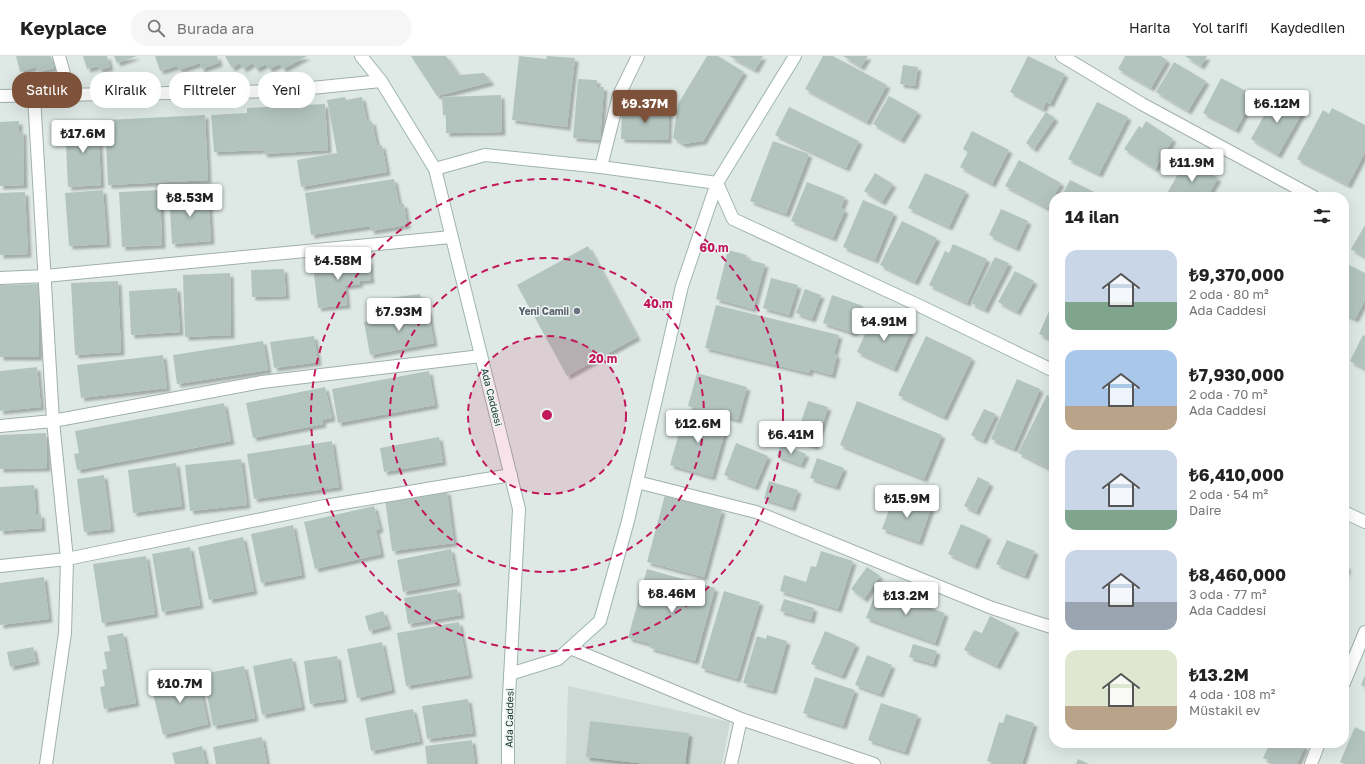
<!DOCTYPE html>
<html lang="tr">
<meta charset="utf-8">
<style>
:root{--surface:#fff;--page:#f6f6f6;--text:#222;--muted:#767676;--line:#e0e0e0;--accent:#7e523a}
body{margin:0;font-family:"Golos Text",sans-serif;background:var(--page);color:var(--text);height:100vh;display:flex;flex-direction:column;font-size:15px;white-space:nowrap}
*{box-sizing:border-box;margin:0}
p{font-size:13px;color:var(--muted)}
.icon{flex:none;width:22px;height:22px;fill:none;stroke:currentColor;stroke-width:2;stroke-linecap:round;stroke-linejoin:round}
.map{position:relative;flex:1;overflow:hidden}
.panel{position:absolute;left:1049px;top:136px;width:300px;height:556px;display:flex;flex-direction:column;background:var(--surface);border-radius:16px;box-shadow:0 4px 16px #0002}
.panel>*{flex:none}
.top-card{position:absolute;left:12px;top:16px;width:380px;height:36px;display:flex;gap:8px}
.price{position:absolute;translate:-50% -34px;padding:0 9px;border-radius:4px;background:#fff;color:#222;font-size:13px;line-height:26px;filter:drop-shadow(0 1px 2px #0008)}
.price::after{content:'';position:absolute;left:50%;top:24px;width:12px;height:9px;margin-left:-6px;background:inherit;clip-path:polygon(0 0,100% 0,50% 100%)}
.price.current{background:var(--accent);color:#fff}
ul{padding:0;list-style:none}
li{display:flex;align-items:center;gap:12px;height:100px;padding:0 16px}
li span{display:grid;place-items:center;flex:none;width:112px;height:80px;border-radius:12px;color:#555}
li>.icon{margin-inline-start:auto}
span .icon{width:48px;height:48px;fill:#fffc;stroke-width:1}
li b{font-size:17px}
h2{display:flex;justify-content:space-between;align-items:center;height:48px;padding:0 16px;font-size:17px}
.tag{padding:0 14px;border-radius:16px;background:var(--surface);box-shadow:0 4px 16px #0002;font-size:14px;line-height:36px}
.tag.current{background:var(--accent);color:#fff}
header{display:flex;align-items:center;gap:24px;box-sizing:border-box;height:56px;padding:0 20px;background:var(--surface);border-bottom:1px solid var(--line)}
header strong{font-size:19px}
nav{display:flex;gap:22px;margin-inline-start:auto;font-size:14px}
.search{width:280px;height:36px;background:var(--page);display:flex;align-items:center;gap:10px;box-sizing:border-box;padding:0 14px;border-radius:16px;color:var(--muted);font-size:15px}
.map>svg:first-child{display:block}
.built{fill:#ccd9d4}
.building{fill:#b3c4bf;filter:url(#shadow)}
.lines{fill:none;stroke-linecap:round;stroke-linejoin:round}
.street-casing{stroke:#a1b0ac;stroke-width:14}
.secondary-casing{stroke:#9eb5af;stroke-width:14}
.street{stroke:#fff;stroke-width:12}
.secondary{stroke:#fff;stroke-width:12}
.ring{fill:none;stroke:#c2185b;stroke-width:2;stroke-dasharray:7 5}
.worship-dot{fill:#6b7280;stroke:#eef6f3;stroke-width:1.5}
.labels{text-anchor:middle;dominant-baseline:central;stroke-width:3;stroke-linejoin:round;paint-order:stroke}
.worship-label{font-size:10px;font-weight:bold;fill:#5b616d;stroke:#eef6f3;text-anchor:end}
.street-label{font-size:10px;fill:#203834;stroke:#eef6f3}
.centre{fill:#c2185b;stroke:#eef6f3;stroke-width:2}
.ring-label{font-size:12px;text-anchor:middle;font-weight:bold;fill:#c2185b;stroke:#eef6f3;stroke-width:3;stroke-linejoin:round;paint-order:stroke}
</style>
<header>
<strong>Keyplace</strong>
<div class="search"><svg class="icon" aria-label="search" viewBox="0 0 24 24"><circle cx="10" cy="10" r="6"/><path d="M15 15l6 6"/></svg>Burada ara</div>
<nav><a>Harita</a><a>Yol tarifi</a><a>Kaydedilen</a></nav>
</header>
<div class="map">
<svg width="1365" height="708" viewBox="0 0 1365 708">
<defs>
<filter id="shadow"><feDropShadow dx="3.5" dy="3.5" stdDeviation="1" flood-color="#0004"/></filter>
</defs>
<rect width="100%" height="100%" fill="#dee9e5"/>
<path class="built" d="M568 630 730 666 722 708H566Z"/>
<path class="building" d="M16 0H51L54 12 38 16 36 11 20 16Z
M83 0H107L110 11 99 14 98 10 87 13Z
M114 0H137L117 7Z
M155 0H217L219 7 201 13 200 7 179 14 177 10 160 15Z
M225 0H307L283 13 280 8 269 13 266 8 256 13 253 7 243 13 240 7 232 12Z
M411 0H446L459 19 484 17 491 26 437 40Z
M519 0 546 3 547 0 575 2 567 71 512 64Z
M707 0H718L744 16 703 85 683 88 673 82 678 48Z
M729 0H763L755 14Z
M823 0H833L887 29 867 66 805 33Z
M843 0H868L861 11Z
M1028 0 1065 18 1050 48 1046 46 1043 53 1010 36Z
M1125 0H1161L1167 4 1151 32 1118 13Z
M1185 0H1207L1201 10Z
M1174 6 1206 25 1188 55 1156 36Z
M903 9 918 11 915 30 900 28Z
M1221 22 1254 39 1236 74 1203 57Z
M578 23 597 24V31H604L600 84 573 82Z
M1276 38 1304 53 1278 99 1251 83Z
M501 39 502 76 446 77V59H443L442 41Z
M889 40 918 56 901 84 873 68Z
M345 41 346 44 362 41 367 66 372 65 377 90 382 89 387 116 301 131 297 104 337 97 327 44Z
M1097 46 1128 61 1099 118 1068 103Z
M325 48 328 94 264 98 263 94 214 96 211 59 247 57V52Z
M622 51 669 53 668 84 621 83Z
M789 51 859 85 846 112 775 79Z
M1332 52 1365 69V96L1348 129 1297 103 1323 54 1329 58Z
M1046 56 1055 62 1034 93 1026 87Z
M205 59 208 124 108 129 105 64Z
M19 65V75H23L24 129 0 130V66Z
M1146 65 1173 83 1155 113 1124 93 1139 70 1142 72Z
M98 66 101 129 68 131 65 68Z
M972 75 1009 94 992 128 960 111 968 96 963 93Z
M773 85 809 98 786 158 750 145Z
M1019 104 1061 127 1047 152 1005 130Z
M1186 104 1218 122 1207 141H1165Z
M875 117 893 128 882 146 864 135Z
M925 117 966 135 949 171 908 152Z
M394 123 399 148H404L407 169 371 175 370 170 311 179 305 137Z
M1070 124 1098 138 1096 141H1061Z
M807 126 845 141 841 152 845 154 833 182 791 165Z
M103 134 107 188 69 190 65 137Z
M160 134 162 189 122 191 119 136Z
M208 135 211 185 172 188 169 138Z
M25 136 28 198 0 199V137Z
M863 144 894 157 875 204 843 191Z
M1001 153 1028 165 1016 192 989 179Z
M902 165 937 182 915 226 880 209Z
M1365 169V201L1351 193Z
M953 188 987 203 967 247 929 229 945 195 949 197Z
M588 190 637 281 567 320 517 229Z
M728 194 747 199 746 203 765 208 753 253 716 243Z
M995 201 1009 207 985 254 971 247Z
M369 204 371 224 359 225 360 228 345 230 347 249 318 252 313 210Z
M1345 207 1365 217V244L1355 263 1344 258Z
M284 213 286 240 252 241 251 214Z
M1015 215 1034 225 1017 256 998 246Z
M230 217 231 279 185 281 183 219Z
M771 222 798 229 789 259 763 252Z
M118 225 121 296 75 299 71 227Z
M38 228 39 301H0V229Z
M177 232 180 276 131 279 129 235Z
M805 233 821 239 812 263 796 257Z
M420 238 422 250 383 254 382 243Z
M832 239 863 250 853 277 823 267Z
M1054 244V285L1039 278Z
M716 249 839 279 834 298 837 299 832 319 810 313 809 317 705 292Z
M428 254 434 287 370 299 364 266Z
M874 258 911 275 894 313 857 296Z
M1363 279 1365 280V313L1350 305Z
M314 280 318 306 274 312 270 286Z
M926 280 972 302 944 361 898 339Z
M263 285 268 314 177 328 173 299Z
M163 299 167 332 81 342 77 309Z
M37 311 41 351 0 355V315Z
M429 315 435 349 338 367 332 333Z
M697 317 747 331 738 364 688 350Z
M1017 323 1040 333 1014 393 991 383Z
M325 331 332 362 322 364 323 368 253 382 246 347Z
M1047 339 1054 342V415L1018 397Z
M808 345 828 351 815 390 795 384Z
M857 345 942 379 924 423 840 389Z
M224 347 231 385 77 414 74 398 79 397 75 375Z
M984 353 996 358 983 385 971 379Z
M685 356 727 368 712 421 670 409Z
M46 377 47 412 0 413V379Z
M439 381 443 406 384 416 380 392Z
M332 385 339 431 254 443 247 398Z
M736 387 768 400 755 431 724 419Z
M781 388 806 398 801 409 777 400Z
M817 402 844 412 836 431 810 422Z
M241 403 247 449 190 455 185 409Z
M176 407 182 450 133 457 128 414Z
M104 419 111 473 84 476 77 423Z
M978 421 990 427 976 456 964 450Z
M769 425 798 434 792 452 764 443Z
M34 429 36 458H41L42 472 0 475V431Z
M447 435 454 487 392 495 385 443Z
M665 439 722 454 704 521 647 506Z
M894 440 931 452 919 486 882 473Z
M374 450 380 473 376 474 381 498 315 513 304 466Z
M961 468 988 480 975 510 948 498Z
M293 469 302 519 261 527 251 478Z
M243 481 254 535 209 544 198 491Z
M1007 484 1035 495 1025 520 996 508Z
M190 491 200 549 162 556 152 498Z
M451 493 457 526 403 536 397 504Z
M821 495 853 505 838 553 780 535 784 519 806 526 811 510 816 511Z
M146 500 155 558 102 567 93 508Z
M1344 509 1348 511 1344 520Z
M867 511 880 520 864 543 851 533Z
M647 513 715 532 695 605 650 592 651 588 628 582Z
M44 521 49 563 0 569V527Z
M457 533 461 559 408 568 404 542Z
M877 533 945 557 935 587 866 562Z
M724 535 760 546 737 623 701 612Z
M784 543 814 552 811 564 780 555Z
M383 555 388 570 369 575 365 560Z
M990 560 1016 573 997 610 964 594 974 574 982 577Z
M459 566 469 619 406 630 397 577Z
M825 575 856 588 842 620 811 608Z
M123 577 136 647 104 653 100 631 105 630 102 614 107 613 104 596 110 595 107 580Z
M767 579 787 585 773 635 743 627 757 580 766 583Z
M382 586 392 634 357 642 347 593Z
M913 588 937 595 933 608 909 601Z
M33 591 36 605 10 611 7 596Z
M867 599 892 609 880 638 855 629Z
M337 600 344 643 310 648 304 605Z
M292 602 302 651 262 659 253 610Z
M244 610 255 662 213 670 203 618Z
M197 618 208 668 163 679 151 629Z
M1365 619V631L1361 629Z
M815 621 855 634 843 670 803 657Z
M468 643 473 677 427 683 422 650Z
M881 647 918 659 905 696 868 684Z
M413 653 420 685 371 695 365 662Z
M1006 658 1034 667 1022 708H996L987 705 999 666 1003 667Z
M590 665 689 677 685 708H647L586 701Z
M1355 671 1365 676V708H1344L1340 706Z
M262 681 267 708H216L213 691Z
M472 684 475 708H427L425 690Z
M1270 687H1298L1305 690 1297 708H1277L1263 702Z
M202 690 206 708H175L172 697Z
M1078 703 1089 708H1076Z"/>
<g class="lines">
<g class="street-casing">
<path id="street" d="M59 0 70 39
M1062 0 1142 48 1314 141
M0 40 282 35 381 25
M34 40 53 365 67 503 65 577 46 708
M601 111 619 39 638 0
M0 222 45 220 451 181
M0 370 53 365 262 326 481 300
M637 426 756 456 992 552 1054 572
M0 510 67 503 325 450 511 419
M570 592 741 663 874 708
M1344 627 1365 576
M731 708 741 663
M1311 708 1319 687"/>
</g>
<g class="secondary-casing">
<path id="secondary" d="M361 0 381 25 435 113 519 453 508 659V708
M435 113 485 99 601 111 717 127 795 0
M1344 456 1365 466
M510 618 558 603 600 565 628 465 682 230 717 127 733 163 920 250 1054 315"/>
</g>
<use href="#street" class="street"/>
<use href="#secondary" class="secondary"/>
</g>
<circle cx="547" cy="359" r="79" fill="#c2185b" fill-opacity=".12"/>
<g class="ring">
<circle cx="547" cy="359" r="79"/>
<circle cx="547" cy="359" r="157"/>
<circle cx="547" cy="359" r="236"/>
</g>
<circle class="worship-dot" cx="577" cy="255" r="4"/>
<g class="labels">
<g class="worship-label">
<text x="569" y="255">Yeni Camii</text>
</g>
<g class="street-label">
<text transform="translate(492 341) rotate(76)">Ada Caddesi</text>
<text transform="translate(509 662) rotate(-89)">Ada Caddesi</text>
</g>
</g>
<circle cx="547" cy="359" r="6" class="centre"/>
<g class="ring-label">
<text x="714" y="196">60 m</text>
<text x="658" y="252">40 m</text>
<text x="603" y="307">20 m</text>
</g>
</svg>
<b class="price current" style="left:645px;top:68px">₺9.37M</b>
<b class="price" style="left:1277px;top:68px">₺6.12M</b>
<b class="price" style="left:83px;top:98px">₺17.6M</b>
<b class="price" style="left:1192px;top:127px">₺11.9M</b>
<b class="price" style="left:190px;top:162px">₺8.53M</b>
<b class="price" style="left:338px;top:225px">₺4.58M</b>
<b class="price" style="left:399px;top:276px">₺7.93M</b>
<b class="price" style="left:884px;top:286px">₺4.91M</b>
<b class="price" style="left:698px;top:388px">₺12.6M</b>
<b class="price" style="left:791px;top:399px">₺6.41M</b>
<b class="price" style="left:907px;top:463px">₺15.9M</b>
<b class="price" style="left:672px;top:558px">₺8.46M</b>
<b class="price" style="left:906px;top:560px">₺13.2M</b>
<b class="price" style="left:180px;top:648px">₺10.7M</b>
<div class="top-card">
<a class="tag current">Satılık</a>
<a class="tag">Kiralık</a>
<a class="tag">Filtreler</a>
<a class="tag">Yeni</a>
</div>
<section class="panel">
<h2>14 ilan<svg class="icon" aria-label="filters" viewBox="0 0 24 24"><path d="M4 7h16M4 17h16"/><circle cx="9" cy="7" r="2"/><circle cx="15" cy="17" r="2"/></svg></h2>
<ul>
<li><span style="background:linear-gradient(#c9d6e8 65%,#7fa58c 0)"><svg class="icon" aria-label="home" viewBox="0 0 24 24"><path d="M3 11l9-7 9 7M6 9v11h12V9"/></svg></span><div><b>₺9,370,000</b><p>2 oda · 80 m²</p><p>Ada Caddesi</p></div></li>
<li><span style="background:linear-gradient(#a9c7e8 70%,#b9a48a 0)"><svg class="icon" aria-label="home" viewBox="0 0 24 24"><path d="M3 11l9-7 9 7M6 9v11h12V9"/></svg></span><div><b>₺7,930,000</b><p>2 oda · 70 m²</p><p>Ada Caddesi</p></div></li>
<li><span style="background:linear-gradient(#c9d6e8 75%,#7fa58c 0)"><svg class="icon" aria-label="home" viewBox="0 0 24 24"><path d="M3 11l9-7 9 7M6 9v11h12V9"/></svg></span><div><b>₺6,410,000</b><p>2 oda · 54 m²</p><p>Daire</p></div></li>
<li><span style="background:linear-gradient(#c9d6e8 65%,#9aa5b1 0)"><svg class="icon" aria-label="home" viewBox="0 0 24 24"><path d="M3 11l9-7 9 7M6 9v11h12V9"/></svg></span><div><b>₺8,460,000</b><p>3 oda · 77 m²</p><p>Ada Caddesi</p></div></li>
<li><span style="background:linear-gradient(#dfe7d0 70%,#b9a48a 0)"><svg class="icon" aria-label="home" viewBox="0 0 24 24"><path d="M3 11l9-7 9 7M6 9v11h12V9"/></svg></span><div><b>₺13.2M</b><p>4 oda · 108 m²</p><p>Müstakil ev</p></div></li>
</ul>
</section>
</div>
